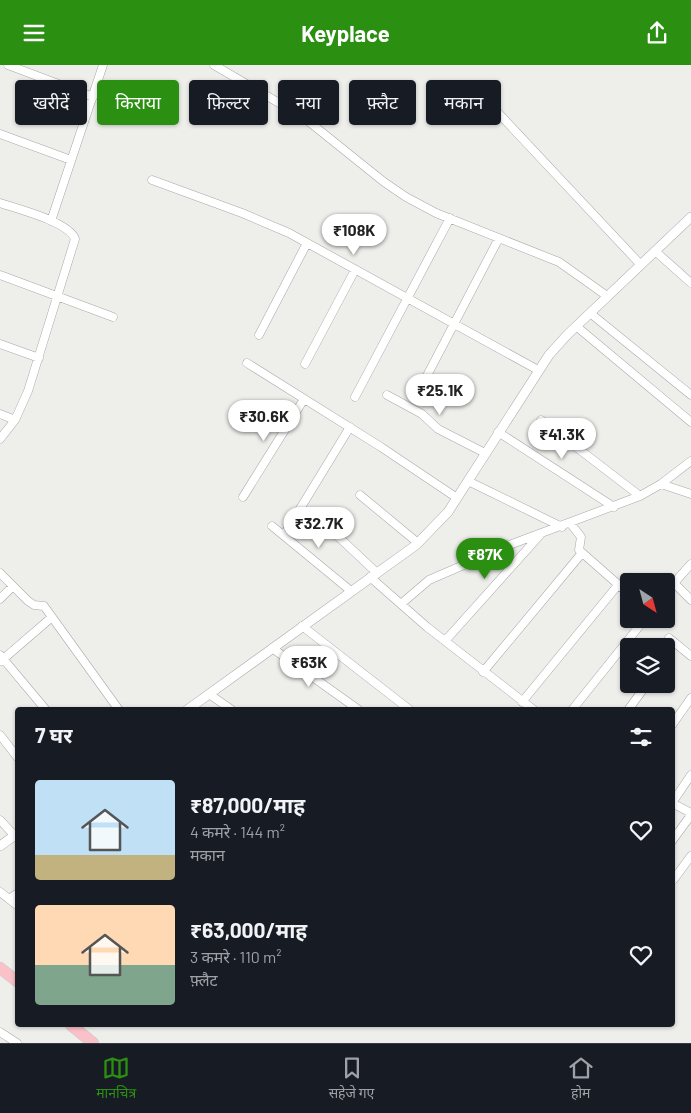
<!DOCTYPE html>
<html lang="hi">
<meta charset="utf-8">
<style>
:root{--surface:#171b24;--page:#242831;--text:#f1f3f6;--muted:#9ea1a6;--line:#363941;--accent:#2b9011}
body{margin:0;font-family:Barlow,"Noto Sans Devanagari",sans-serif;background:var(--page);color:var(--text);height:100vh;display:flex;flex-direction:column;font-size:19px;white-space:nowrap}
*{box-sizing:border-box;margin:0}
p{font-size:16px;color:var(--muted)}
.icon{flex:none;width:28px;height:28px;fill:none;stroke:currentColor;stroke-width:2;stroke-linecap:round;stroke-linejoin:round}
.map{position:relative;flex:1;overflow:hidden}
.sheet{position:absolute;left:15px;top:642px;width:660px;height:320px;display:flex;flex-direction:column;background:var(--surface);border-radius:5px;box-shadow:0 1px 4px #0004}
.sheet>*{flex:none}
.banner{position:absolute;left:15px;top:15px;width:661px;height:45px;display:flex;gap:10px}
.needle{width:32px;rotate:144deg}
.buttons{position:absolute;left:620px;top:508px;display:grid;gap:10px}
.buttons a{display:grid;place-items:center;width:55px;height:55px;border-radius:5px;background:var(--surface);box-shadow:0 1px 4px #0004;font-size:25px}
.price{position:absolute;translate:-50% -42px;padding:0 11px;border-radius:18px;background:#fff;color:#222;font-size:16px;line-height:32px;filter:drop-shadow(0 1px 2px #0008)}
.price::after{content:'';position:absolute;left:50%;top:30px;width:15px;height:11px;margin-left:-8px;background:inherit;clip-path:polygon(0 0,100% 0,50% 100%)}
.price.active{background:var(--accent);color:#fff}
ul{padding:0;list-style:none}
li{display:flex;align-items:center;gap:15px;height:125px;padding:0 20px}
li span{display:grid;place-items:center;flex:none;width:140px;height:100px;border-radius:5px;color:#555}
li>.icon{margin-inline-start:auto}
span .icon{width:60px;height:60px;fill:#fffc;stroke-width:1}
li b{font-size:21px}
h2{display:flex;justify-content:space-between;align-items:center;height:60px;padding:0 20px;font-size:21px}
.chip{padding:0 18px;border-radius:5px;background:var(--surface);box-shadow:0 1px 4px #0004;font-size:18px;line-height:45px}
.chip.active{background:var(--accent);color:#fff}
header{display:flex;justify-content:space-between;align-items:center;height:65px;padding:0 20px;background:var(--accent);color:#fff;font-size:22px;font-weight:700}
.tab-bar{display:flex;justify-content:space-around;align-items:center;height:70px;border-top:1px solid var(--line);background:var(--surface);font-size:14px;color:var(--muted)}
.tab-bar a{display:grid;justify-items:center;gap:2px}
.tab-bar .active{color:var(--accent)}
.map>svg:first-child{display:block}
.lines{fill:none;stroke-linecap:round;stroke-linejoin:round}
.minor-casing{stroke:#a9a8a6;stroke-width:9}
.tertiary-casing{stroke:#a9a8a6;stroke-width:10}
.primary-casing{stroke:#cacaca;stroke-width:12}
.minor{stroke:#fff;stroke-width:8}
.tertiary{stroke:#fff;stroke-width:9}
.primary{stroke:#fac1c8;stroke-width:11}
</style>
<header><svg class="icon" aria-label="menu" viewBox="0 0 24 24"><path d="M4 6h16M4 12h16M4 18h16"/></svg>Keyplace<svg class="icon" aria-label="share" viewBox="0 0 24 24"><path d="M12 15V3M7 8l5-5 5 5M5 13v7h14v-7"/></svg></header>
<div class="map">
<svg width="691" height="978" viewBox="0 0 691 978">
<rect width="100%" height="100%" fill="#eeeeeb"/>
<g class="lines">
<g class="minor-casing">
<path id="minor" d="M8 0 93 32
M214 0 303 52 384 117 406 132 436 148 559 197 607 231
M473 21 641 200
M0 69 71 95
M152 115 242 148 289 168 538 305
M0 138C18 144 69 157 75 174L28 326 15 355 0 374
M51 156 103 0
M655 186 691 218
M0 210 113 252
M590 248 691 330
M576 261 691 357
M259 270 307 178
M0 279 39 293
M247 298 381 382 457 433
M305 299 355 205
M420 324 499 173
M387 330 422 349 438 364 485 388
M355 332 450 153
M0 349 15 355
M541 355 640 431
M498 367 614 442
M468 416 562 462
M661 419 691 429
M360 430 418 478
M243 432 304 334
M571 459 581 472 579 485 629 529
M272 461 351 526
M329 463 377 508
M284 470 350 362
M0 508 28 536 34 540 44 541 119 645
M370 512 427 562 534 645
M674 518 691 535
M666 527 691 499
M0 534 13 521
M401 539 429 515 512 479 640 431 661 419 691 396
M302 561 410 645
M669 573 691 591
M445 576 540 470
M272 583 359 645
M0 590 46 645
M1 596 52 552
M483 607 582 488
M209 629 232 645
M522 637 618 520
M572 645 645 554
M628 645 647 619
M672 660 691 633
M0 670 18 693
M672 738 691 710
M672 738 691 748
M0 755 14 770
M672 776 691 750
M674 814 691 791
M0 827 18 841
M9 834 18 828
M0 967 17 978"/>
</g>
<g class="tertiary-casing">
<path id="tertiary" d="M187 645 416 480 448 447 549 290 567 270 691 152
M0 781 18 768"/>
</g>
<g class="primary-casing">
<path id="primary" d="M0 903 18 917
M71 960 93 978"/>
</g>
<use href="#minor" class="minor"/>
<use href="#tertiary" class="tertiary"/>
<use href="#primary" class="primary"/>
</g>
</svg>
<div class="buttons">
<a><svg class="needle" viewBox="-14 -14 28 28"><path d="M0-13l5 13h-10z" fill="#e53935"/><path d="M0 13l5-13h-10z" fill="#9ea1a6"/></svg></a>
<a><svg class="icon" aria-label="layers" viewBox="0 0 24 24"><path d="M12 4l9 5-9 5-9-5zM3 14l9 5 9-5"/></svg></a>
</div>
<b class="price" style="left:354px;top:191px">₹108K</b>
<b class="price" style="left:440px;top:351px">₹25.1K</b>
<b class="price" style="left:264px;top:377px">₹30.6K</b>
<b class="price" style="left:562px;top:395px">₹41.3K</b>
<b class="price" style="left:319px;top:484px">₹32.7K</b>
<b class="price active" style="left:485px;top:515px">₹87K</b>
<b class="price" style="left:309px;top:623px">₹63K</b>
<div class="banner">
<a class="chip">खरीदें</a>
<a class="chip active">किराया</a>
<a class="chip">फ़िल्टर</a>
<a class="chip">नया</a>
<a class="chip">फ़्लैट</a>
<a class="chip">मकान</a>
</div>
<section class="sheet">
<h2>7 घर<svg class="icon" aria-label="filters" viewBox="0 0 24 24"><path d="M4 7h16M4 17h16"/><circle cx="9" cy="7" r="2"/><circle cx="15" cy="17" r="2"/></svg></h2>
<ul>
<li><span style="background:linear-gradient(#bfe0f5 75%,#c2b280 0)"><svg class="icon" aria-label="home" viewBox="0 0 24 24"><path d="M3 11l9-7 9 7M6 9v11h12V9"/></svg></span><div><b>₹87,000/माह</b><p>4 कमरे · 144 m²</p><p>मकान</p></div><svg class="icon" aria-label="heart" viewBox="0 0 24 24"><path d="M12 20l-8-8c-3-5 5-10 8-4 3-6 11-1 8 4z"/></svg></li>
<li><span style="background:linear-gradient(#ffd9b3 60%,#7fa58c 0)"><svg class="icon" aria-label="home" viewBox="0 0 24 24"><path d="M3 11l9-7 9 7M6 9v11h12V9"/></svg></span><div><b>₹63,000/माह</b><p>3 कमरे · 110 m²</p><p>फ़्लैट</p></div><svg class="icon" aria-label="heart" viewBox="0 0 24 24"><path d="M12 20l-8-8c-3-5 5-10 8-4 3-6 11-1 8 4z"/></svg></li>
</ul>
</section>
</div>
<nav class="tab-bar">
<a class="active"><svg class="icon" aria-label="map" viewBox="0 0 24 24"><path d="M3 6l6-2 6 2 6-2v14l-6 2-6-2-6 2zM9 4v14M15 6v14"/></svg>मानचित्र</a>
<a><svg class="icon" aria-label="saved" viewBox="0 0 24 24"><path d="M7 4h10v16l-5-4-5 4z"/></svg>सहेजे गए</a>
<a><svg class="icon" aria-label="home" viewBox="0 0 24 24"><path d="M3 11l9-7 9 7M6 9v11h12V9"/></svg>होम</a>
</nav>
